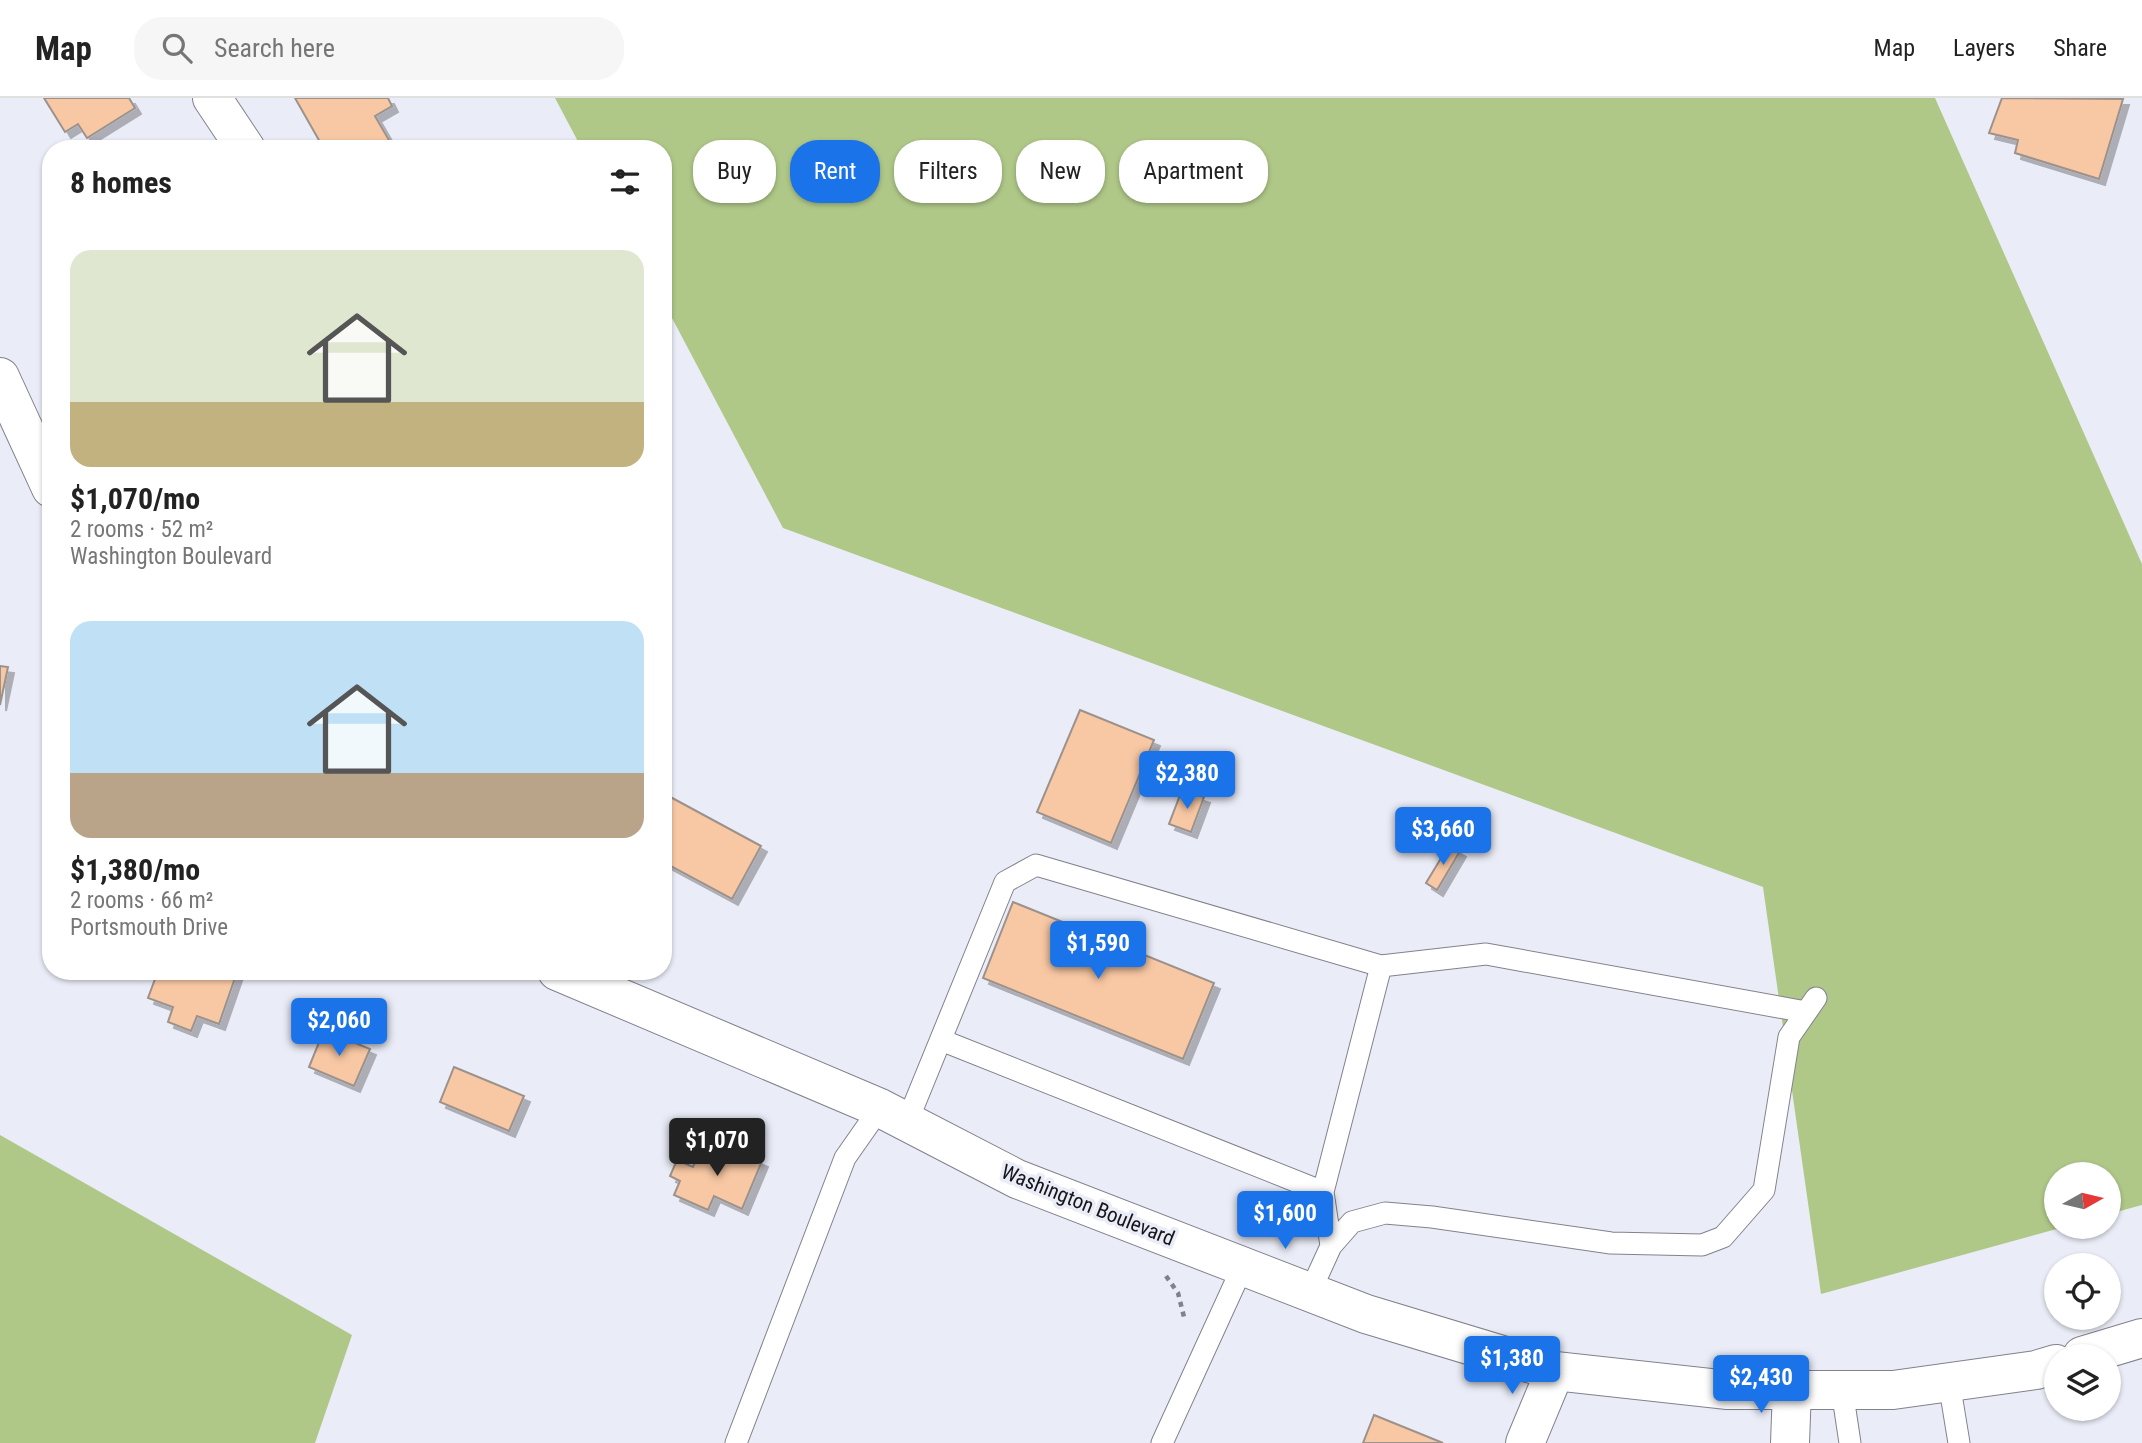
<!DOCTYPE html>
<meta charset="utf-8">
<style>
:root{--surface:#fff;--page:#f6f6f6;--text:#222;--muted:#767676;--line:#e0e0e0;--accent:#1a73e8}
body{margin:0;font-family:"Roboto Condensed",sans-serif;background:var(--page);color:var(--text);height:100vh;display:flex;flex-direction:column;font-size:26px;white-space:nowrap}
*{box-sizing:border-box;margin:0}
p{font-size:23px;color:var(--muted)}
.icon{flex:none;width:38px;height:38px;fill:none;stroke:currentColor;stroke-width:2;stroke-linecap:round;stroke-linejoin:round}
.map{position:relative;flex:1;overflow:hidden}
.drawer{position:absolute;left:42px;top:42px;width:630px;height:840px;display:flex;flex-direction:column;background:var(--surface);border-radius:28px;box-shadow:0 2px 5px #0004}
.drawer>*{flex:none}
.guide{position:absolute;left:693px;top:42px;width:665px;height:63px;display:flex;gap:14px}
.needle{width:46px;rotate:82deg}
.controls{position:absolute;left:2044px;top:1064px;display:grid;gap:14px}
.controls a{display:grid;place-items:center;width:77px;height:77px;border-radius:50%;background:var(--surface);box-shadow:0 2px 5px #0004;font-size:35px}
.price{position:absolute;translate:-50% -60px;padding:0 16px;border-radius:7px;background:var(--accent);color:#fff;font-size:23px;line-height:46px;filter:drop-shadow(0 2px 4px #0008)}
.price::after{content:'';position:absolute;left:50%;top:42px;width:21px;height:16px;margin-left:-10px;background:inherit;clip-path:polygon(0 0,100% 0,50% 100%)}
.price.on{background:#222;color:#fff}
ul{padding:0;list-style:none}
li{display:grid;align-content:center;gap:14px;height:371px;padding:0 28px}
li span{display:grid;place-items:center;height:217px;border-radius:21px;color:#555}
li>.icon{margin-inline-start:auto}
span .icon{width:126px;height:126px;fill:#fffc;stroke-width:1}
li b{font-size:30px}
h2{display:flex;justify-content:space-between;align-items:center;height:84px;padding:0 28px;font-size:30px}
.pill{padding:0 24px;border-radius:28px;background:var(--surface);box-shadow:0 2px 5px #0004;font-size:24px;line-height:63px}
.pill.on{background:var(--accent);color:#fff}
header{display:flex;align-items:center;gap:42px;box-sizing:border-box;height:98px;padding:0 35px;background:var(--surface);border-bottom:2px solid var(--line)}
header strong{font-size:33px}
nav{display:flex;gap:38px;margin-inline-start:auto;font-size:24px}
.search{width:490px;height:63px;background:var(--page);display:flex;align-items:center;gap:18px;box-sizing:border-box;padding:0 24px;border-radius:28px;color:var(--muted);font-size:26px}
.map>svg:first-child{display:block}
.forest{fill:#afc888}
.building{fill:#f8c8a4;stroke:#9c928b;stroke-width:2;filter:url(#shadow)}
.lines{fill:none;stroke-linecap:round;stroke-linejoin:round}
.lane-casing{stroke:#81828c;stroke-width:23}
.street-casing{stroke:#81828c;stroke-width:40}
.secondary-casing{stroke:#81828c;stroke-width:40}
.path{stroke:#818289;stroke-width:4.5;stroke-dasharray:5 5;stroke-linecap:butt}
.lane{stroke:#fff;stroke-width:21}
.street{stroke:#fff;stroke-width:38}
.secondary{stroke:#fff;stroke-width:38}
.labels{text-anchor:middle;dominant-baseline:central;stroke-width:7;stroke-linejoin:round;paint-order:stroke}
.street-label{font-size:21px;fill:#151519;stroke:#eaecf7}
</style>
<header>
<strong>Map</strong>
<div class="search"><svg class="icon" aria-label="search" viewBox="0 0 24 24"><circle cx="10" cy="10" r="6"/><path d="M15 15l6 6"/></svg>Search here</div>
<nav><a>Map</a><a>Layers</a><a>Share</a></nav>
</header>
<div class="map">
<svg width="2142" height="1345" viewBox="0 0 2142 1345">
<defs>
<filter id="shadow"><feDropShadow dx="6" dy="6" stdDeviation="0" flood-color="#0004"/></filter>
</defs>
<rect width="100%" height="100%" fill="#eaecf7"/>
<path class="forest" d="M555 0H1935L2142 466V1107L2109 1116V1076H2056V1129H2064L1821 1196 1763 789 783 430 663 203V51H582Z
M0 1037 352 1237 315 1345H0Z"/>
<path class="building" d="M44 0H129L135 10 87 40 78 26 65 34Z
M295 0H388L392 8 375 18 393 49 324 51Z
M2002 0 2123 1 2099 81 2015 55 2018 42 1989 35Z
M0 568 8 569 0 607Z
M1080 612 1154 642 1111 745 1037 714Z
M1182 692 1204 699 1191 734 1169 726Z
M663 695 761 748 732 801 663 764Z
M1449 747 1460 753 1437 792 1426 785Z
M1013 804 1214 885 1183 961 983 880Z
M158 873 237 874 219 926 197 918 191 933 168 924 173 909 148 900Z
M324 932 370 951 354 988 309 969Z
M454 969 524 998 509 1033 440 1004Z
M725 1047 762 1063 742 1111 714 1098 708 1112 674 1097 680 1083 670 1078 677 1062 693 1069 700 1052 719 1060Z
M1374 1317 1443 1345H1363Z"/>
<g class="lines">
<g class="lane-casing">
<path id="lane" d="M941 942 1323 1094
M907 1024 1005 784 1036 767 1381 868 1486 856 1806 914
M1331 1148 1323 1094 1381 868
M1310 1194 1331 1148 1352 1124 1385 1115 1432 1119 1611 1145 1702 1147 1723 1139 1764 1092 1789 939 1816 900
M1949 1284 1959 1345
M1842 1292 1850 1345
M736 1345 845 1060 880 1010
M1162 1345 1243 1168"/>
</g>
<g class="street-casing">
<path id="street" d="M212 0 246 51
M1525 1345 1555 1273"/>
</g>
<g class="secondary-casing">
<path id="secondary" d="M0 279 51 390
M557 873 880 1010 1017 1081 1366 1216 1555 1273 1728 1292H1893L2036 1272 2056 1266
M2082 1258 2142 1240
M1790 1345 1792 1291"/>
</g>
<path class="path" d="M1166 1178 1178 1195 1185 1223"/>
<use href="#lane" class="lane"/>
<use href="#street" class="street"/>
<use href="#secondary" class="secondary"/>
</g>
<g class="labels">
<g class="street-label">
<text transform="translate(1088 1107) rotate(22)">Washington Boulevard</text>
</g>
</g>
</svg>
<div class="controls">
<a><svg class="needle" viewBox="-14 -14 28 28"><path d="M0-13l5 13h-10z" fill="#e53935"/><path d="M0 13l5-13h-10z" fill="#767676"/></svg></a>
<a><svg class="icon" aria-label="locate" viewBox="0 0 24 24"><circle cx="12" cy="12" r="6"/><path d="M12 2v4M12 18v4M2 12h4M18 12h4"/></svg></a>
<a><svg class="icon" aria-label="layers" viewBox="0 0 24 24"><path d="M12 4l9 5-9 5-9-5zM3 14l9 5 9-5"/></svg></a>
</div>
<b class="price" style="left:1187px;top:713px">$2,380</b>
<b class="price" style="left:1443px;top:769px">$3,660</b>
<b class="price" style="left:1098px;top:883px">$1,590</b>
<b class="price" style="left:339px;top:960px">$2,060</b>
<b class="price on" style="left:717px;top:1080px">$1,070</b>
<b class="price" style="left:1285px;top:1153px">$1,600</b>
<b class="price" style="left:1512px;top:1298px">$1,380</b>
<b class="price" style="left:1761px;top:1317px">$2,430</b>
<div class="guide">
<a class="pill">Buy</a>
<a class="pill on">Rent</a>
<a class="pill">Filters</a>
<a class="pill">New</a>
<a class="pill">Apartment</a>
</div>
<section class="drawer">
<h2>8 homes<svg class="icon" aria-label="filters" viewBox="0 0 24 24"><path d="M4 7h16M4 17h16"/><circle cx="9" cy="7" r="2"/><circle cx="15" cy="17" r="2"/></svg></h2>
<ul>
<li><span style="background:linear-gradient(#dfe7d0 70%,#c2b280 0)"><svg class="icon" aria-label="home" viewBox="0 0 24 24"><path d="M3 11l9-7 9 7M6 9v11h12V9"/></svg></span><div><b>$1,070/mo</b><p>2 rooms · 52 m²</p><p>Washington Boulevard</p></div></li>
<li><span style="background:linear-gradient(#bfe0f5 70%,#b9a48a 0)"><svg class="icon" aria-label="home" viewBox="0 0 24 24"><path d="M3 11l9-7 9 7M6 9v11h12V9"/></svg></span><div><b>$1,380/mo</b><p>2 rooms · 66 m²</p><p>Portsmouth Drive</p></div></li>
</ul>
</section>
</div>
